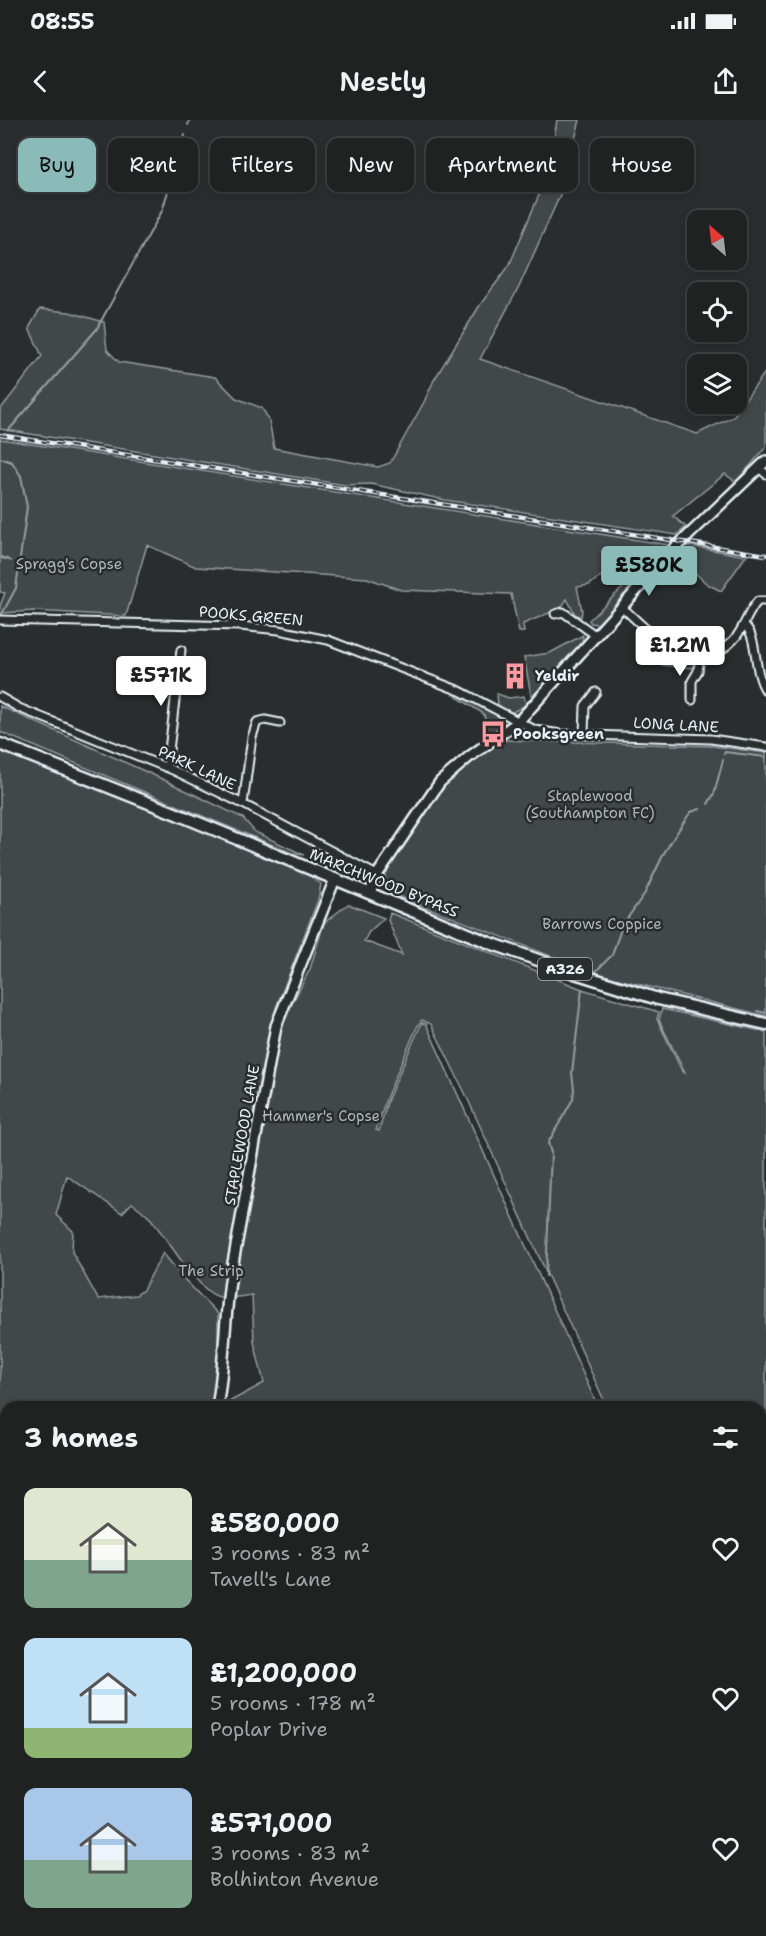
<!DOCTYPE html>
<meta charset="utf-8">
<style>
:root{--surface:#202222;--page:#282a2a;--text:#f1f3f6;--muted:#a2a4a5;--line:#3d3f40;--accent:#8bbbb9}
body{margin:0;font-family:"Shantell Sans",sans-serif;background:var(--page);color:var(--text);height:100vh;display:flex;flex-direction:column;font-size:22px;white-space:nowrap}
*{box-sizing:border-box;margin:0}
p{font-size:20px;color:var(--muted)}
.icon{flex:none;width:33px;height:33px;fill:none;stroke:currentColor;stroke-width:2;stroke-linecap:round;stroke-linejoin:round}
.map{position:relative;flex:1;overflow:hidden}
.drawer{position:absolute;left:0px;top:1281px;width:766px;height:536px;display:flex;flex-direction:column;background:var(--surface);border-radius:18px 18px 0 0;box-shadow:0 3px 9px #0003,0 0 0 2px var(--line)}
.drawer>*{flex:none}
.top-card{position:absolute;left:18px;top:18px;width:730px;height:54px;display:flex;gap:12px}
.needle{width:39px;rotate:332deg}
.controls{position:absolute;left:687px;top:90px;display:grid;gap:12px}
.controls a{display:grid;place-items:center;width:60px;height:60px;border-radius:12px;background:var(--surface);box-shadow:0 3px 9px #0003,0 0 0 2px var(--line);font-size:30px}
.price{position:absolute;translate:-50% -51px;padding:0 14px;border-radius:6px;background:#fff;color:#222;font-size:20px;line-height:39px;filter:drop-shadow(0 2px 3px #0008)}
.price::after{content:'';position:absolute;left:50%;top:36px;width:18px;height:14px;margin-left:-9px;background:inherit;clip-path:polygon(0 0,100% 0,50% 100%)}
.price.selected{background:var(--accent);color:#111}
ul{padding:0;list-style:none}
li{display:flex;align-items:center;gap:18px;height:150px;padding:0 24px}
li span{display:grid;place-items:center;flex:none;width:168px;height:120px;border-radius:12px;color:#555}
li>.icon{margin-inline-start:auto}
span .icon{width:72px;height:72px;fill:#fffc;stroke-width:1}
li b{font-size:26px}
h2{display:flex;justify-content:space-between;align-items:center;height:72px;padding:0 24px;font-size:26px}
.chip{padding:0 21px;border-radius:12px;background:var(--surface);box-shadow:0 3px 9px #0003,0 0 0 2px var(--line);font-size:21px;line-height:54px}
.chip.selected{background:var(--accent);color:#111}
.status{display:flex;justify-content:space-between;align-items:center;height:42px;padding:0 30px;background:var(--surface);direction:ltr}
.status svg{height:16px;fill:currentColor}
header{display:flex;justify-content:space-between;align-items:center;height:78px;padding:0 24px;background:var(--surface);font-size:27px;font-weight:600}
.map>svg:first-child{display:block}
.green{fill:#424648;stroke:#959ca0;stroke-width:1.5}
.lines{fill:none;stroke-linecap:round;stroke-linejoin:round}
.stream{stroke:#989fa3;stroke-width:2}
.minor-casing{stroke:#e8f1f8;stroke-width:11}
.tertiary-casing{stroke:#e8f1f8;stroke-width:14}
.primary-casing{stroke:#e8f1f8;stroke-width:15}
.minor{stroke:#2a2d2e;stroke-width:7}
.tertiary{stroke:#2a2d2e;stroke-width:9}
.primary{stroke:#2a2d2e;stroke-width:10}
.rail-casing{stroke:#e8f1f8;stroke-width:4.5}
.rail{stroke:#2a2d2e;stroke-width:2;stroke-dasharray:7;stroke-linecap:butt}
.labels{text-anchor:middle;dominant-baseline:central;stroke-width:5;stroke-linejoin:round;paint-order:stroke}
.shield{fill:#2a2d2e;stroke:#afb6bb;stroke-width:1.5}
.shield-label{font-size:14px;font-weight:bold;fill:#e8f1f8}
.park-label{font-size:15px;fill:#aeb5ba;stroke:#2a2d2e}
.street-label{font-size:15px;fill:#e8f1f8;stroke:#2a2d2e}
.poi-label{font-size:15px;font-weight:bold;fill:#e8f1f8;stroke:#2a2d2e;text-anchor:start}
</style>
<div class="status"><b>08:55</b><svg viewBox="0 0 49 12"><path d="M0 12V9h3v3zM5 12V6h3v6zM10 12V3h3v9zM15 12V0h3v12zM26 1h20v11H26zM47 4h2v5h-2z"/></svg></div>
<header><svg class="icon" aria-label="back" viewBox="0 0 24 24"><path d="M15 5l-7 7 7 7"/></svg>Nestly<svg class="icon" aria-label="share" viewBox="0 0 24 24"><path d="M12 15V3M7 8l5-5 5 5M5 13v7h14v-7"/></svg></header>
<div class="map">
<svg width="766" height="1816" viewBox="0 0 766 1816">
<rect width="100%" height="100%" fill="#2a2d2e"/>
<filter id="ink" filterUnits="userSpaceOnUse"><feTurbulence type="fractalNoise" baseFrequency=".0167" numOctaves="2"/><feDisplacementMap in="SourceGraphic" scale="12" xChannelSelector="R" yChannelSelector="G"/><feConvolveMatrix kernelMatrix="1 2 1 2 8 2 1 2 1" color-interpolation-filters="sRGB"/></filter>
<g filter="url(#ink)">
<path class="green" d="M557 0H580L560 75 519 167 480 239 697 314 733 297 766 251V327L736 362 725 354 673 396 686 407 677 415 445 380 371 364 345 365 0 309V290L42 236 29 208 40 189 69 192 104 202 107 230 119 242 215 257 236 278 262 288 269 300 274 328 378 347 390 343 424 282 434 260 480 185 509 146 549 51Z
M0 319 669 425 646 452 647 454 604 500 597 504 591 503 589 500 641 450 625 439 589 465 577 467 582 491 581 497 575 494 567 479 561 488 523 504 524 512H519L511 474 401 470 367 458 196 447 147 425 126 496 34 491 0 493V486L5 473 0 472V438L12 441 0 436Z
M685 425 746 436 721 471 707 464 676 435Z
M583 515 582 524 534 578 531 575 524 537 550 533Z
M661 530 691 540 694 546 692 548 661 545Z
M455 572 502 597 505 606 488 616 484 594 457 577Z
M497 574 509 578 524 576 526 585 511 593 498 585Z
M0 586 162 659 243 698 255 712 304 735 292 733 0 612Z
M497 620 713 626 766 633V896L594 853 390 773 385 756 414 703 453 656Z
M0 629 305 752 321 764 318 780 276 888 249 1012 232 1134 222 1177C202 1179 164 1113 150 1098 144 1092 138 1087 132 1083L122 1093 67 1056 56 1095 73 1111 72 1132 98 1179 136 1175 143 1170 163 1133 186 1161 218 1194V1265L214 1287H6V1438L0 1439Z
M348 784 384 798 369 812 364 821 402 835 388 800 390 793 582 869 659 892 657 899 682 951 685 953 659 900 662 889 766 912V1792L761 1796 760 1287H607L465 973 431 904 422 900 417 907 387 976 376 1010 379 1011 388 979 418 911 422 903 426 904 598 1287H226L227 1283 264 1263 254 1222 252 1175 230 1178 249 1093 280 907 310 849 324 803Z
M6 1442V1810L172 1811 171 1816H0V1443Z
M186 1810H745V1811L737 1816H185Z"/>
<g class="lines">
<path class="stream" d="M188 5 190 0
M8 311 96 210 162 91 185 15
M0 320V319
M0 338 12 342 21 356 27 387 16 468 2 494
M0 604V618
M724 634 725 632 766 637
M708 684 714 674 723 640
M594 853 612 835 622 806 645 773 664 733 685 700 691 692 700 689
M757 891 766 893
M546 1156 551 1033 548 1023 573 979 574 970 572 953 582 869"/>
<g class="minor-casing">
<path id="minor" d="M760 349 766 354
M622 487C653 515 695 564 736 517 745 506 748 491 758 481H766
M555 494 563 492 595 515
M0 500 240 506 279 510 328 520 460 571 535 610 561 614 711 619 766 627
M744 505C759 516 752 551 766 571
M0 577 19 588 175 651 243 684 377 755
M692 580V561L698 551 700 536
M584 614 585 586 596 572
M167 647 181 530
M243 684 252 617 257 602 265 600 280 603"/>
</g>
<g class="tertiary-casing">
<path id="tertiary" d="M370 773 377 755 440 662 469 637 518 602 673 430 766 341
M217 1287C225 1243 224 1199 231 1154L276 906 335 759
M179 1816 180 1810"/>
</g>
<g class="primary-casing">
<path id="primary" d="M0 624 172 692 490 823 575 853 658 879 766 904"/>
</g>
<use href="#minor" class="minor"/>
<use href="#tertiary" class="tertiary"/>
<use href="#primary" class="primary"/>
<g class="rail-casing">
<path id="rail" d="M0 315 766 435"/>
</g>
<use href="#rail" class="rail"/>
</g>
</g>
<defs>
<g id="building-bare" transform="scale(2.07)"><path d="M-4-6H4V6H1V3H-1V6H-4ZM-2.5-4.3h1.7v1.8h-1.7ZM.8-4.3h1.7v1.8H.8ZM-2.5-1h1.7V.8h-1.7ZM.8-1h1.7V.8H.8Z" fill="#ff9aa2" stroke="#2a2d2e" stroke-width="2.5" paint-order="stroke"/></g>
<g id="bus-bare" transform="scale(2.07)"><path d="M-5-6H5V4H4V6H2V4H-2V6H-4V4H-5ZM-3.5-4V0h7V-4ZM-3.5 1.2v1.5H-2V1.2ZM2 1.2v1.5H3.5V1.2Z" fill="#ff9aa2" stroke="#2a2d2e" stroke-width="2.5" paint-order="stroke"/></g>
</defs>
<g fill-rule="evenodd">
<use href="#building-bare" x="515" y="556"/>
<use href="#bus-bare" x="493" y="614"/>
</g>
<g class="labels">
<rect class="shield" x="538" y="838" width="54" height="22" rx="4.5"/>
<g class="shield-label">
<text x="565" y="849">A326</text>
</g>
<g class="park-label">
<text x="69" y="444">Spragg's Copse</text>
<text x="590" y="676">Staplewood<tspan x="590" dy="17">(Southampton FC)</tspan></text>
<text x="602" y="804">Barrows Coppice</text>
<text x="321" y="996">Hammer's Copse</text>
<text x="211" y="1151">The Strip</text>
</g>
<g class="street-label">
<text transform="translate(251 496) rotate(5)">POOKS GREEN</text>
<text transform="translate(676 605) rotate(3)">LONG LANE</text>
<text transform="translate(197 648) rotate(25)">PARK LANE</text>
<text transform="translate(384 763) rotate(22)">MARCHWOOD BYPASS</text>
<text transform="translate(242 1015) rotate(-80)">STAPLEWOOD LANE</text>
</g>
<g class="poi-label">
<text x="535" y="556">Yeldir</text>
<text x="513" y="614">Pooksgreen</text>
</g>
</g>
</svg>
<div class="controls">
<a><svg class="needle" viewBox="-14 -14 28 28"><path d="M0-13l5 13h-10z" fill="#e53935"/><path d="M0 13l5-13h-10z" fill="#a2a4a5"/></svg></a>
<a><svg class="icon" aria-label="locate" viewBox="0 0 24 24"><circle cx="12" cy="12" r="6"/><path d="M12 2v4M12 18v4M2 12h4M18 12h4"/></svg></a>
<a><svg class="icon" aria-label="layers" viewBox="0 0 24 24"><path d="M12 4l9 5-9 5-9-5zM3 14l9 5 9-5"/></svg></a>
</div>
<b class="price selected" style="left:649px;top:477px">£580K</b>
<b class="price" style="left:680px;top:557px">£1.2M</b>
<b class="price" style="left:161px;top:587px">£571K</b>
<div class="top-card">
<a class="chip selected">Buy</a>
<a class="chip">Rent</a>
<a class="chip">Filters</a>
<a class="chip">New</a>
<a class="chip">Apartment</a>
<a class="chip">House</a>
</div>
<section class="drawer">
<h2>3 homes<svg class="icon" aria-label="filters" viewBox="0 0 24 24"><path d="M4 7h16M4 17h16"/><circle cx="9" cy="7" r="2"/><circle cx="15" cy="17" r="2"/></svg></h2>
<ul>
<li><span style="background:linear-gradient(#dfe7d0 60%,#7fa58c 0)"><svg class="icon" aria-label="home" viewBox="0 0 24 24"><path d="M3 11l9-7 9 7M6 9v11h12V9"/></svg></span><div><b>£580,000</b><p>3 rooms · 83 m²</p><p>Tavell's Lane</p></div><svg class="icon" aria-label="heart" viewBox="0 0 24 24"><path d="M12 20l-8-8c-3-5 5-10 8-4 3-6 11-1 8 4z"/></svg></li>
<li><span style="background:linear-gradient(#bfe0f5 75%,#8fb573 0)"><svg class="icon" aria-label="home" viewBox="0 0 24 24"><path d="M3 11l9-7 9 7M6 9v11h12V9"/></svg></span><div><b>£1,200,000</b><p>5 rooms · 178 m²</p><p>Poplar Drive</p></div><svg class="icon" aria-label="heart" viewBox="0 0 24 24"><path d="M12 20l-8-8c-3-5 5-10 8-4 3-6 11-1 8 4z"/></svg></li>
<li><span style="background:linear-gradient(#a9c7e8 60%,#7fa58c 0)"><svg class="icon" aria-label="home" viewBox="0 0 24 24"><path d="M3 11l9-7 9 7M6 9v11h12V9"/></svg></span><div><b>£571,000</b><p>3 rooms · 83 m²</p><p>Bolhinton Avenue</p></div><svg class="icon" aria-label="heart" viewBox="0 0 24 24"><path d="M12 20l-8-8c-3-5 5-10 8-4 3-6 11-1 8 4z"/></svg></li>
</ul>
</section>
</div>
